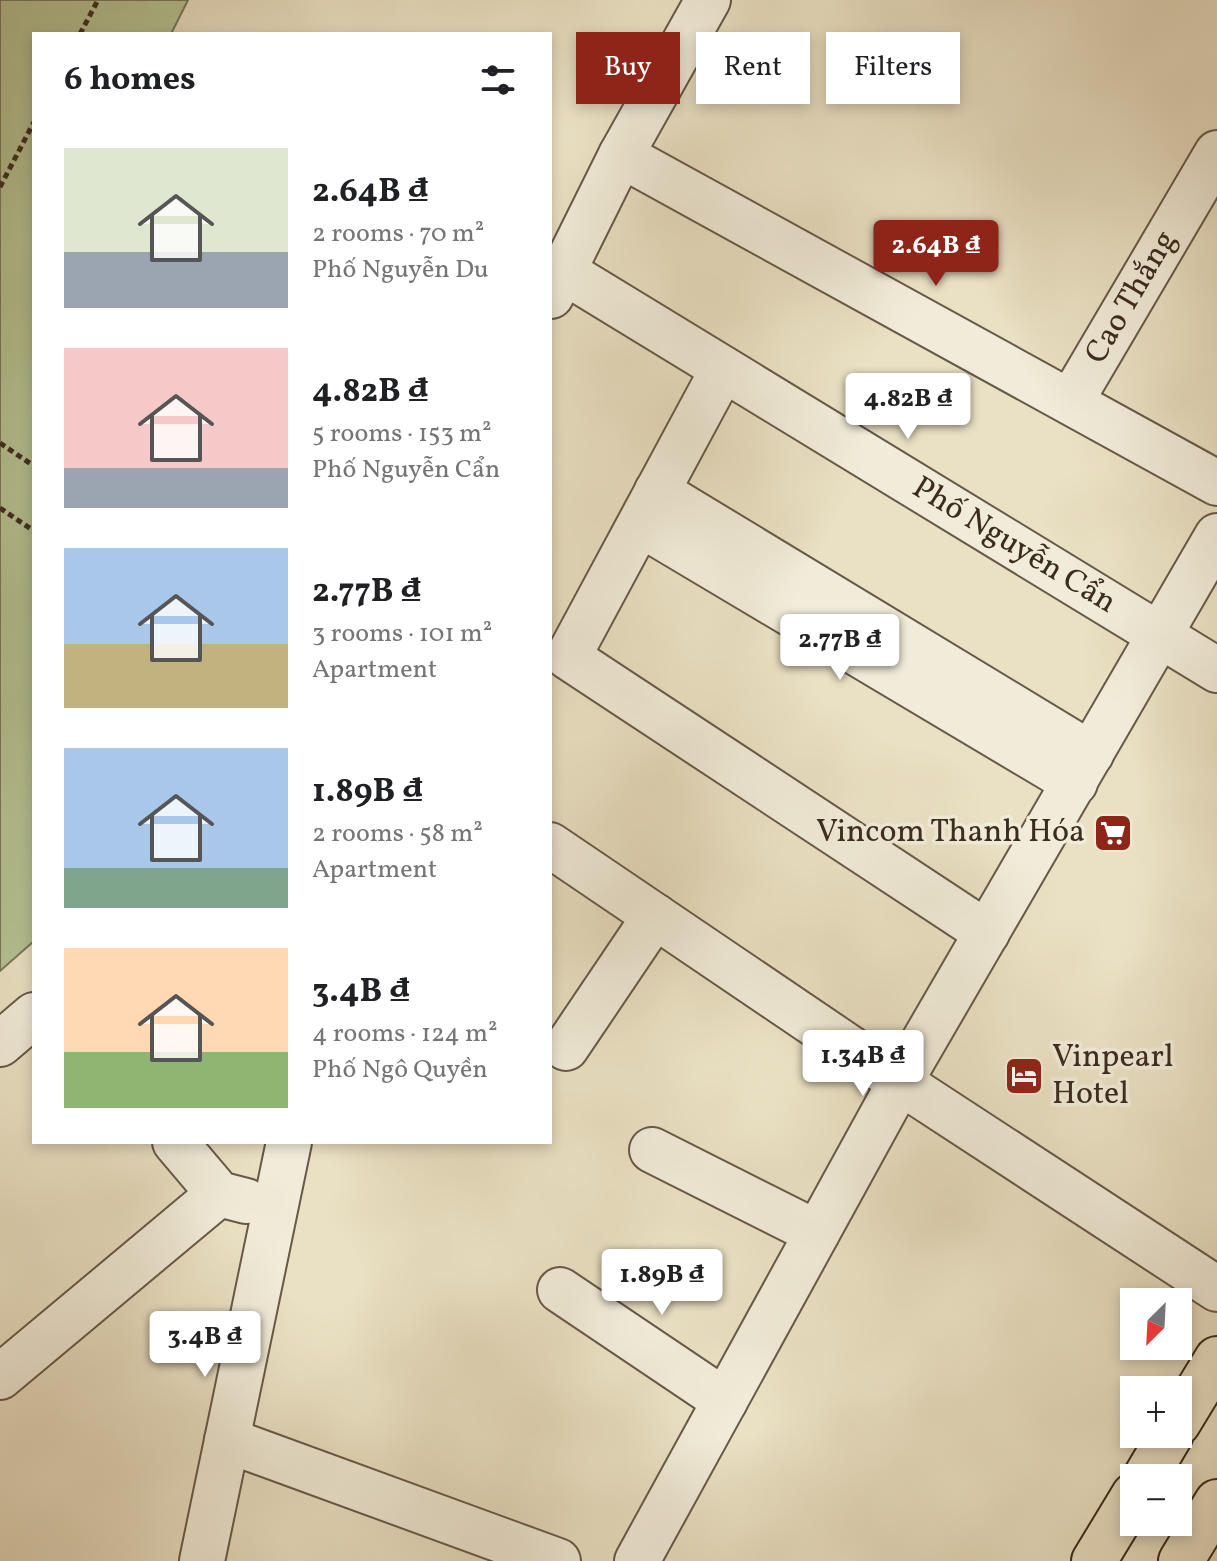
<!DOCTYPE html>
<meta charset="utf-8">
<style>
:root{--surface:#fff;--page:#f6f6f6;--text:#202124;--muted:#757577;--accent:#8f2418}
body{margin:0;font-family:Vollkorn,serif;background:var(--page);color:var(--text);height:100vh;display:flex;flex-direction:column;font-size:30px;white-space:nowrap}
*{box-sizing:border-box;margin:0}
p{font-size:26px;color:var(--muted)}
.icon{flex:none;width:44px;height:44px;fill:none;stroke:currentColor;stroke-width:2;stroke-linecap:round;stroke-linejoin:round}
.map{position:relative;flex:1;overflow:hidden}
.side{position:absolute;left:32px;top:32px;width:520px;height:1112px;display:flex;flex-direction:column;background:var(--surface);border-radius:0px;box-shadow:0 4px 12px #0003}
.side>*{flex:none}
.guide{position:absolute;left:576px;top:32px;width:520px;height:72px;display:flex;gap:16px}
.needle{width:52px;rotate:204deg}
.controls{position:absolute;left:1120px;top:1288px;display:grid;gap:16px}
.controls a{display:grid;place-items:center;width:72px;height:72px;border-radius:0px;background:var(--surface);box-shadow:0 4px 12px #0003;font-size:40px}
.price{position:absolute;translate:-50% -68px;padding:0 18px;border-radius:8px;background:#fff;color:#222;font-size:26px;line-height:52px;filter:drop-shadow(0 2px 4px #0008)}
.price::after{content:'';position:absolute;left:50%;top:48px;width:24px;height:18px;margin-left:-12px;background:inherit;clip-path:polygon(0 0,100% 0,50% 100%)}
.price.current{background:var(--accent);color:#fff}
ul{padding:0;list-style:none}
li{display:flex;align-items:center;gap:24px;height:200px;padding:0 32px}
li span{display:grid;place-items:center;flex:none;width:224px;height:160px;border-radius:0px;color:#555}
li>.icon{margin-inline-start:auto}
span .icon{width:96px;height:96px;fill:#fffc;stroke-width:1}
li b{font-size:34px}
h2{display:flex;justify-content:space-between;align-items:center;height:96px;padding:0 32px;font-size:34px}
.chip{padding:0 28px;border-radius:0px;background:var(--surface);box-shadow:0 4px 12px #0003;font-size:28px;line-height:72px}
.chip.current{background:var(--accent);color:#fff}
.map>svg:first-child{display:block}
.green{fill:#b5c395;stroke:#78785a;stroke-width:2}
.lines{fill:none;stroke-linecap:round;stroke-linejoin:round}
.minor-casing{stroke:#675948;stroke-width:48}
.highway-casing{stroke:#3b2c1e;stroke-width:48}
.path{stroke:#3b2c1e;stroke-width:5;stroke-dasharray:6 4;stroke-linecap:butt}
.minor{stroke:#f1ecd9;stroke-width:44}
.highway{stroke:#eae1c4;stroke-width:44}
.labels{text-anchor:middle;dominant-baseline:central;stroke-width:7;stroke-linejoin:round;paint-order:stroke}
.street-label{font-size:32px;fill:#3b2c1e;stroke:#f1ecd9}
.poi-label{font-size:32px;fill:#3b2c1e;stroke:#f1ecd9;text-anchor:end}
</style>
<div class="map">
<svg width="1217" height="1561" viewBox="0 0 1217 1561">
<rect width="100%" height="100%" fill="#eae1c4"/>
<filter id="stains"><feTurbulence type="fractalNoise" baseFrequency=".0025" numOctaves="4"/><feColorMatrix values="0 0 0 0 .2 0 0 0 0 .09 0 0 0 0 .02 0 0 0 .5 -.17"/></filter>
<radialGradient id="worn" r=".72"><stop offset=".6" stop-color="#630" stop-opacity="0"/><stop offset="1" stop-color="#630" stop-opacity=".3"/></radialGradient>
<path class="green" d="M0 0H188L171 34H34V941L0 971Z"/>
<g class="lines">
<g class="minor-casing">
<g id="minor">
<path d="M621 155 1217 483"/>
<path id="s1" d="M563 271 1217 670"/>
<path d="M551 296 621 155 708 0"/>
<path d="M723 369 568 657 987 933"/>
<path id="s2" d="M1071 401 1217 153"/>
<path d="M657 491 1091 754"/>
<path d="M640 524 1075 783"/>
<path d="M550 845 900 1082 1217 1289"/>
<path d="M0 1044 34 1015"/>
<path d="M566 1048 655 916"/>
<path d="M175 1142 219 1194 246 1201"/>
<path d="M652 1150 817 1233"/>
<path d="M560 1290 725 1401"/>
<path d="M0 1377 219 1194"/>
<path d="M227 1440 558 1561"/>
<path d="M202 1561 289 1142"/>
<path d="M637 1561 900 1082 1217 536"/>
</g>
</g>
<g class="highway-casing">
<path id="highway" d="M1178 1423 1217 1359
M1145 1478 1171 1434
M1094 1561 1134 1495
M1181 1561 1217 1502"/>
</g>
<path class="path" d="M80 34 98 0
M0 187 34 122
M0 443 34 466
M0 508 34 531"/>
<use href="#minor" class="minor"/>
<use href="#highway" class="highway"/>
</g>
<defs>
<g id="supermarket-square" transform="scale(2)"><rect x="-9" y="-9" width="18" height="18" rx="4" fill="#8f2418" stroke="#f1ecd9"/><path d="M-6-5.5h2.5l.6 2H6L4.5 2H-2.5L-4.4-4H-6ZM-1.5 3.2a1.3 1.3 0 1 0 .1 0ZM3 3.2a1.3 1.3 0 1 0 .1 0Z" fill="#fff"/></g>
<g id="hotel-square" transform="scale(2)"><rect x="-9" y="-9" width="18" height="18" rx="4" fill="#8f2418" stroke="#f1ecd9"/><path d="M-6-4.5h1.5V1H6V5H4.5V3h-9V5H-6ZM-4 0a1.8 1.8 0 1 1 3.6 0ZM.5 0V-2.5h3Q6-2.5 6 0Z" fill="#fff"/></g>
</defs>
<g fill-rule="evenodd">
<use href="#supermarket-square" x="1113" y="833"/>
<use href="#hotel-square" x="1024" y="1076"/>
</g>
<g class="labels">
<g class="street-label">
<text stroke="none"><textPath href="#s2" startOffset="120">Cao Thắng</textPath></text>
<text stroke="none"><textPath href="#s1" startOffset="528">Phố Nguyễn Cẩn</textPath></text>
</g>
<g class="poi-label">
<text x="1085" y="833">Vincom Thanh Hóa</text>
<text x="1052" y="1058" text-anchor="start">Vinpearl<tspan x="1052" dy="37">Hotel</tspan></text>
</g>
</g>
<rect width="100%" height="100%" filter="url(#stains)"/>
<rect width="100%" height="100%" fill="url(#worn)"/>
</svg>
<div class="controls">
<a><svg class="needle" viewBox="-14 -14 28 28"><path d="M0-13l5 13h-10z" fill="#e53935"/><path d="M0 13l5-13h-10z" fill="#757577"/></svg></a>
<a>+</a>
<a>−</a>
</div>
<b class="price current" style="left:936px;top:288px">2.64B ₫</b>
<b class="price" style="left:908px;top:441px">4.82B ₫</b>
<b class="price" style="left:840px;top:682px">2.77B ₫</b>
<b class="price" style="left:863px;top:1098px">1.34B ₫</b>
<b class="price" style="left:662px;top:1317px">1.89B ₫</b>
<b class="price" style="left:205px;top:1379px">3.4B ₫</b>
<div class="guide">
<a class="chip current">Buy</a>
<a class="chip">Rent</a>
<a class="chip">Filters</a>
</div>
<section class="side">
<h2>6 homes<svg class="icon" aria-label="filters" viewBox="0 0 24 24"><path d="M4 7h16M4 17h16"/><circle cx="9" cy="7" r="2"/><circle cx="15" cy="17" r="2"/></svg></h2>
<ul>
<li><span style="background:linear-gradient(#dfe7d0 65%,#9aa5b1 0)"><svg class="icon" aria-label="home" viewBox="0 0 24 24"><path d="M3 11l9-7 9 7M6 9v11h12V9"/></svg></span><div><b>2.64B ₫</b><p>2 rooms · 70 m²</p><p>Phố Nguyễn Du</p></div></li>
<li><span style="background:linear-gradient(#f6c9c9 75%,#9aa5b1 0)"><svg class="icon" aria-label="home" viewBox="0 0 24 24"><path d="M3 11l9-7 9 7M6 9v11h12V9"/></svg></span><div><b>4.82B ₫</b><p>5 rooms · 153 m²</p><p>Phố Nguyễn Cẩn</p></div></li>
<li><span style="background:linear-gradient(#a9c7e8 60%,#c2b280 0)"><svg class="icon" aria-label="home" viewBox="0 0 24 24"><path d="M3 11l9-7 9 7M6 9v11h12V9"/></svg></span><div><b>2.77B ₫</b><p>3 rooms · 101 m²</p><p>Apartment</p></div></li>
<li><span style="background:linear-gradient(#a9c7e8 75%,#7fa58c 0)"><svg class="icon" aria-label="home" viewBox="0 0 24 24"><path d="M3 11l9-7 9 7M6 9v11h12V9"/></svg></span><div><b>1.89B ₫</b><p>2 rooms · 58 m²</p><p>Apartment</p></div></li>
<li><span style="background:linear-gradient(#ffd9b3 65%,#8fb573 0)"><svg class="icon" aria-label="home" viewBox="0 0 24 24"><path d="M3 11l9-7 9 7M6 9v11h12V9"/></svg></span><div><b>3.4B ₫</b><p>4 rooms · 124 m²</p><p>Phố Ngô Quyền</p></div></li>
</ul>
</section>
</div>
